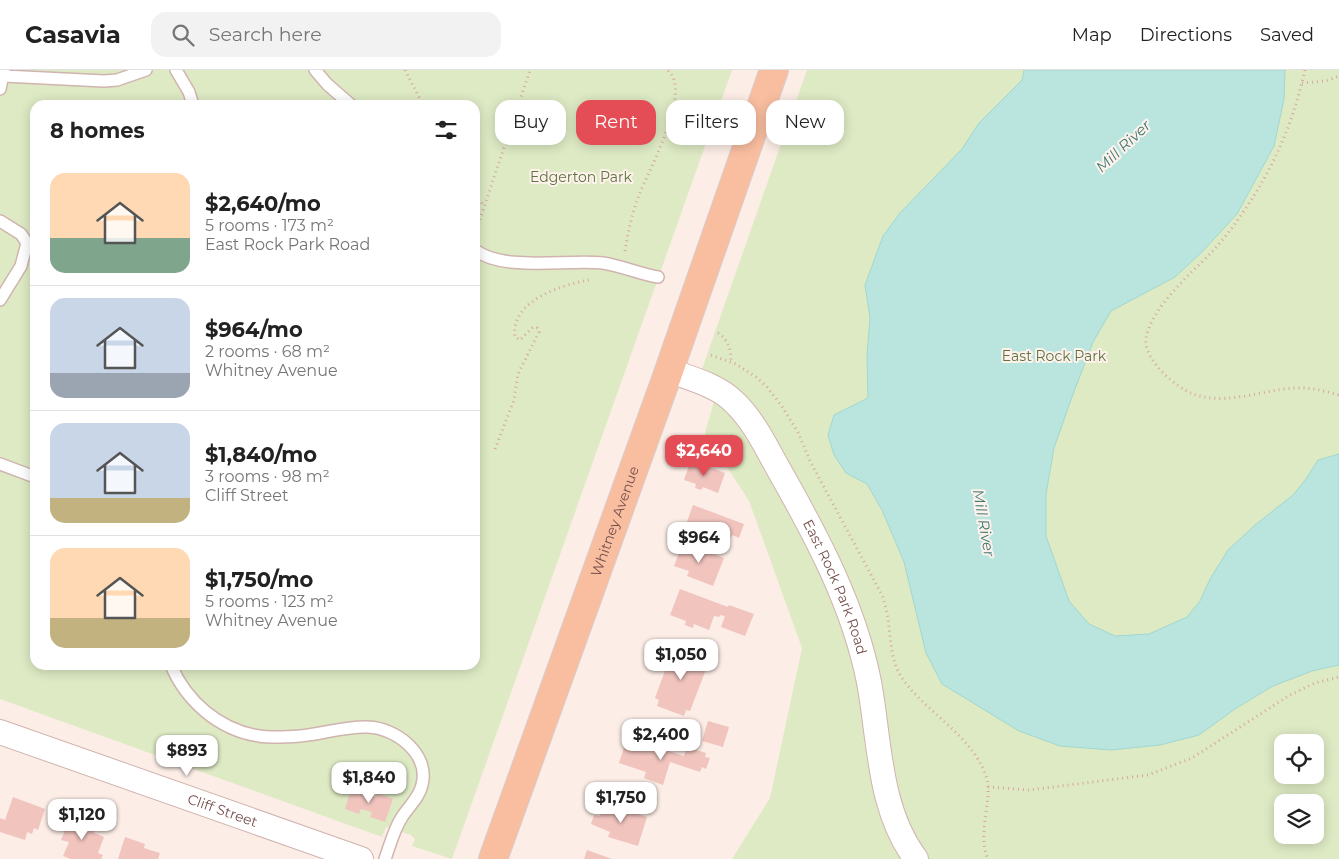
<!DOCTYPE html>
<meta charset="utf-8">
<style>
:root{--surface:#fff;--page:#f2f2f2;--text:#222;--muted:#767676;--line:#e0e0e0;--accent:#e44d56}
body{margin:0;font-family:Montserrat,sans-serif;background:var(--page);color:var(--text);height:100vh;display:flex;flex-direction:column;font-size:19px;white-space:nowrap}
*{box-sizing:border-box;margin:0}
p{font-size:16px;color:var(--muted)}
.icon{flex:none;width:28px;height:28px;fill:none;stroke:currentColor;stroke-width:2;stroke-linecap:round;stroke-linejoin:round}
.map{position:relative;flex:1;overflow:hidden}
.details{position:absolute;left:30px;top:30px;width:450px;height:570px;display:flex;flex-direction:column;background:var(--surface);border-radius:15px;box-shadow:0 2px 12px #0003}
.details>*{flex:none}
.guide{position:absolute;left:495px;top:30px;width:475px;height:45px;display:flex;gap:10px}
.controls{position:absolute;left:1274px;top:664px;display:grid;gap:10px}
.controls a{display:grid;place-items:center;width:50px;height:50px;border-radius:10px;background:var(--surface);box-shadow:0 2px 12px #0003;font-size:25px}
.price{position:absolute;translate:-50% -42px;padding:0 11px;border-radius:10px;background:#fff;color:#222;font-size:16px;line-height:32px;filter:drop-shadow(0 1px 2px #0008)}
.price::after{content:'';position:absolute;left:50%;top:30px;width:15px;height:11px;margin-left:-8px;background:inherit;clip-path:polygon(0 0,100% 0,50% 100%)}
.price.on{background:var(--accent);color:#fff}
ul{padding:0;list-style:none}
li{display:flex;align-items:center;gap:15px;height:125px;padding:0 20px}
li+li{border-top:1px solid var(--line)}
li span{display:grid;place-items:center;flex:none;width:140px;height:100px;border-radius:15px;color:#555}
li>.icon{margin-inline-start:auto}
span .icon{width:60px;height:60px;fill:#fffc;stroke-width:1}
li b{font-size:21px}
h2{display:flex;justify-content:space-between;align-items:center;height:60px;padding:0 20px;font-size:21px}
.pill{padding:0 18px;border-radius:15px;background:var(--surface);box-shadow:0 2px 12px #0003;font-size:18px;line-height:45px}
.pill.on{background:var(--accent);color:#fff}
header{display:flex;align-items:center;gap:30px;box-sizing:border-box;height:70px;padding:0 25px;background:var(--surface);border-bottom:1px solid var(--line)}
header strong{font-size:24px}
nav{display:flex;gap:28px;margin-inline-start:auto;font-size:18px}
.search{width:350px;height:45px;background:var(--page);display:flex;align-items:center;gap:12px;box-sizing:border-box;padding:0 18px;border-radius:15px;color:var(--muted);font-size:19px}
.map>svg:first-child{display:block}
.green{fill:#deeac4;fill-rule:evenodd}
.water{fill:#bae5df;stroke:#a1d7d0}
.building{fill:#f1c4be}
.lines{fill:none;stroke-linecap:round;stroke-linejoin:round}
.lane-casing{stroke:#d0b4af;stroke-width:14}
.street-casing{stroke:#d0b4af;stroke-width:26}
.primary-casing{stroke:#d8cdcd;stroke-width:30}
.path{stroke:#d6a6a1;stroke-width:3;stroke-dasharray:1 4;stroke-linecap:butt}
.lane{stroke:#fff;stroke-width:11}
.street{stroke:#fff;stroke-width:24}
.primary{stroke:#f9bea0;stroke-width:28}
.labels{text-anchor:middle;dominant-baseline:central;stroke-width:4;stroke-linejoin:round;paint-order:stroke}
.park-label{font-size:14px;fill:#5e7441;stroke:#fff2ec}
.street-label{font-size:14px;fill:#754e4b;stroke:#fff2ec}
.water-label{font-size:15px;font-style:italic;fill:#3f7a73;stroke:#fff2ec}
</style>
<header>
<strong>Casavia</strong>
<div class="search"><svg class="icon" aria-label="search" viewBox="0 0 24 24"><circle cx="10" cy="10" r="6"/><path d="M15 15l6 6"/></svg>Search here</div>
<nav><a>Map</a><a>Directions</a><a>Saved</a></nav>
</header>
<div class="map">
<svg width="1339" height="789" viewBox="0 0 1339 789">
<rect width="100%" height="100%" fill="#fcede6"/>
<path class="green" d="M0 0H732L452 789 412 776 415 769 411 765 386 757 382 767 0 629ZM35 35H475V595H35Z
M807 0H1339V789H732L770 728 802 578 749 431 705 363 720 310 702 299ZM1282 672H1315V705H1282ZM1282 732H1315V765H1282Z"/>
<path class="water" d="M1024 0H1285L1284 29 1274 76 1237 144 1201 183 1175 207 1111 241 1093 272 1072 327 1054 378 1046 424V466L1069 531 1089 554 1115 566 1149 564 1187 547 1200 531 1210 509 1228 480 1255 455 1293 425 1306 409 1318 390 1339 384V595L1312 601 1273 616 1235 639 1199 665 1160 675 1111 680 1060 676 1019 661 942 614 926 583 904 492 882 440 867 414 846 403 834 385 828 365 834 345 868 328 867 285 870 248 865 215 883 166 900 143 962 79 979 53 1022 10Z"/>
<path class="building" d="M691 390 725 403 718 423 703 417 701 420 695 418 696 414 684 410Z
M693 435 744 454 739 468 732 465 727 476 684 460Z
M683 473 724 488 713 516 687 506 689 501 674 496Z
M680 519 728 537 729 535 754 544 745 566 721 557 725 546 720 545 719 547 714 546 709 560 694 554 693 558 685 555 686 551 670 545Z
M674 576 710 589 690 641 686 640 684 646 657 636 659 630 655 628Z
M708 651 729 657 723 677 702 671Z
M626 671 652 680 653 676 684 686 687 677 706 683 705 687 710 688 706 699 702 697 700 702 670 692 663 715 644 708 646 702 619 693Z
M352 715 368 721 367 725 376 727 377 723 393 729 385 752 370 747 372 742 361 739 359 744 345 739Z
M13 727 45 739 38 760 34 758 32 764 27 762 25 770 0 762V748L5 750Z
M604 733 647 747 638 776 608 767 610 762 591 754 594 745 600 746Z
M70 748 96 758 94 763 104 767 98 783 103 785 101 789H71L63 786 69 772 61 770Z
M125 767 145 774 144 778 160 783 158 789H118Z
M587 780 612 789H584Z"/>
<g class="lines">
<g class="lane-casing">
<path id="lane" d="M176 0 189 22 193 35
M315 0 327 14 351 35
M4 6 104 11 117 10 146 0
M0 19 4 0
M0 151 21 164 27 173 21 196 0 230
M475 180C504 202 567 189 603 193 622 196 640 204 658 207
M0 394 35 407
M171 595C186 631 219 660 259 666 272 668 287 667 300 666 323 664 345 656 368 657 396 658 430 684 422 715 419 728 409 736 402 747 394 759 390 775 385 789"/>
</g>
<g class="street-casing">
<g id="street">
<path id="s1" d="M668 300C689 308 717 315 733 331 753 349 766 377 779 400 817 467 854 536 869 612 880 671 878 738 916 789"/>
<path id="s2" d="M0 662 361 789"/>
</g>
</g>
<g class="primary-casing">
<g id="primary">
<path id="s3" d="M493 789 665 312 774 0"/>
</g>
</g>
<path class="path" d="M405 0 423 35
M1305 0C1292 56 1273 100 1239 148 1231 160 1221 172 1211 183 1190 204 1150 239 1146 269 1144 290 1175 317 1193 324 1225 336 1262 320 1294 318 1310 317 1324 321 1339 325
M1302 13 1326 11 1339 6
M475 125 484 136
M475 164 530 0
M625 181C628 162 632 143 639 125 648 102 694 18 667 0
M718 263C729 270 731 280 731 292
M711 285 736 294 756 307 767 317 781 335 798 362 810 391 883 527C885 534 887 542 888 549 891 569 890 590 902 608 926 643 971 664 986 706 994 729 976 762 988 789
M495 379 514 330 518 304 539 262 537 258 533 257 520 270 515 267C510 231 561 215 589 210
M988 717 1029 720 1148 705 1192 688 1290 625 1315 613 1339 607"/>
<use href="#lane" class="lane"/>
<use href="#street" class="street"/>
<use href="#primary" class="primary"/>
</g>
<g class="labels">
<g class="park-label">
<text x="581" y="107">Edgerton Park</text>
<text x="1054" y="286">East Rock Park</text>
</g>
<g class="street-label">
<text stroke="none"><textPath href="#s3" startOffset="359">Whitney Avenue</textPath></text>
<text stroke="none"><textPath href="#s1" startOffset="286">East Rock Park Road</textPath></text>
<text stroke="none"><textPath href="#s2" startOffset="236">Cliff Street</textPath></text>
</g>
<g class="water-label">
<text transform="translate(1123 76) rotate(-43)">Mill River</text>
<text transform="translate(984 453) rotate(80)">Mill River</text>
</g>
</g>
</svg>
<div class="controls">
<a><svg class="icon" aria-label="locate" viewBox="0 0 24 24"><circle cx="12" cy="12" r="6"/><path d="M12 2v4M12 18v4M2 12h4M18 12h4"/></svg></a>
<a><svg class="icon" aria-label="layers" viewBox="0 0 24 24"><path d="M12 4l9 5-9 5-9-5zM3 14l9 5 9-5"/></svg></a>
</div>
<b class="price on" style="left:704px;top:407px">$2,640</b>
<b class="price" style="left:699px;top:494px">$964</b>
<b class="price" style="left:681px;top:611px">$1,050</b>
<b class="price" style="left:661px;top:691px">$2,400</b>
<b class="price" style="left:187px;top:707px">$893</b>
<b class="price" style="left:369px;top:734px">$1,840</b>
<b class="price" style="left:621px;top:754px">$1,750</b>
<b class="price" style="left:82px;top:771px">$1,120</b>
<div class="guide">
<a class="pill">Buy</a>
<a class="pill on">Rent</a>
<a class="pill">Filters</a>
<a class="pill">New</a>
</div>
<section class="details">
<h2>8 homes<svg class="icon" aria-label="filters" viewBox="0 0 24 24"><path d="M4 7h16M4 17h16"/><circle cx="9" cy="7" r="2"/><circle cx="15" cy="17" r="2"/></svg></h2>
<ul>
<li><span style="background:linear-gradient(#ffd9b3 65%,#7fa58c 0)"><svg class="icon" aria-label="home" viewBox="0 0 24 24"><path d="M3 11l9-7 9 7M6 9v11h12V9"/></svg></span><div><b>$2,640/mo</b><p>5 rooms · 173 m²</p><p>East Rock Park Road</p></div></li>
<li><span style="background:linear-gradient(#c9d6e8 75%,#9aa5b1 0)"><svg class="icon" aria-label="home" viewBox="0 0 24 24"><path d="M3 11l9-7 9 7M6 9v11h12V9"/></svg></span><div><b>$964/mo</b><p>2 rooms · 68 m²</p><p>Whitney Avenue</p></div></li>
<li><span style="background:linear-gradient(#c9d6e8 75%,#c2b280 0)"><svg class="icon" aria-label="home" viewBox="0 0 24 24"><path d="M3 11l9-7 9 7M6 9v11h12V9"/></svg></span><div><b>$1,840/mo</b><p>3 rooms · 98 m²</p><p>Cliff Street</p></div></li>
<li><span style="background:linear-gradient(#ffd9b3 70%,#c2b280 0)"><svg class="icon" aria-label="home" viewBox="0 0 24 24"><path d="M3 11l9-7 9 7M6 9v11h12V9"/></svg></span><div><b>$1,750/mo</b><p>5 rooms · 123 m²</p><p>Whitney Avenue</p></div></li>
</ul>
</section>
</div>
